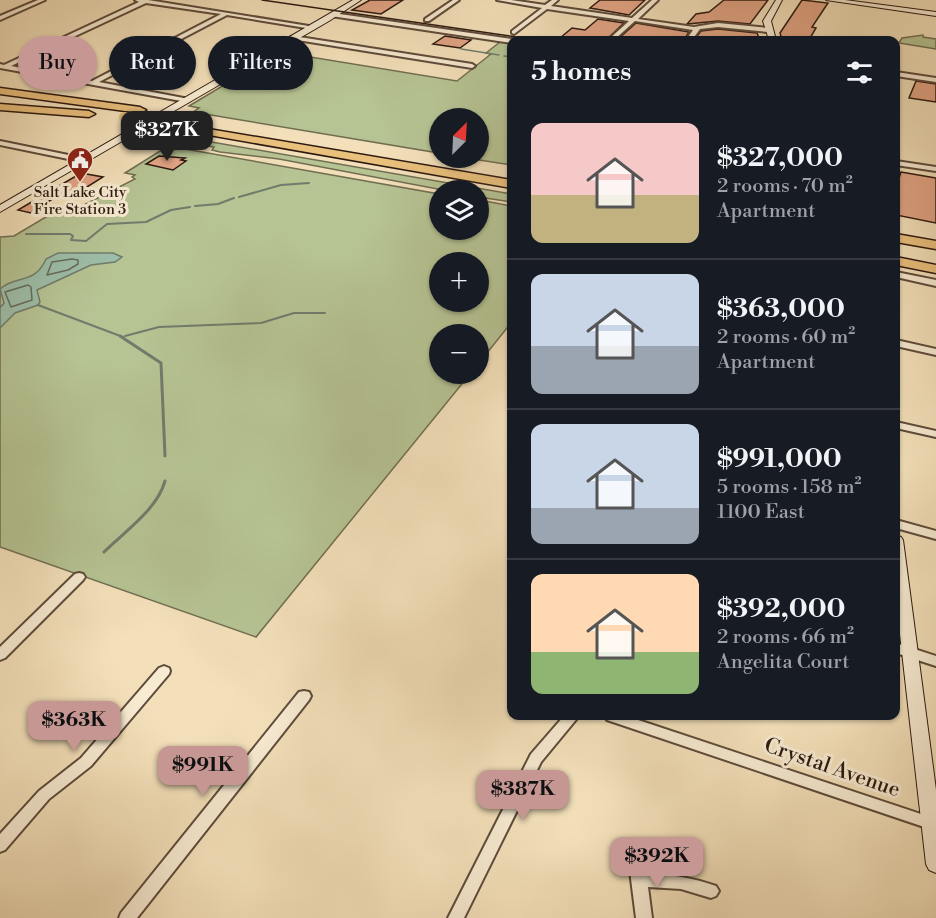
<!DOCTYPE html>
<meta charset="utf-8">
<style>
:root{--surface:#171b24;--page:#20242c;--text:#f1f3f6;--muted:#9ea1a6;--line:#363941;--accent:#c59692}
body{margin:0;font-family:"Libre Bodoni",serif;background:var(--page);color:var(--text);height:100vh;display:flex;flex-direction:column;font-size:22px;white-space:nowrap}
*{box-sizing:border-box;margin:0}
p{font-size:20px;color:var(--muted)}
.icon{flex:none;width:33px;height:33px;fill:none;stroke:currentColor;stroke-width:2;stroke-linecap:round;stroke-linejoin:round}
.map{position:relative;flex:1;overflow:hidden}
.details{position:absolute;left:507px;top:36px;width:393px;height:684px;display:flex;flex-direction:column;background:var(--surface);border-radius:12px;box-shadow:0 2px 4px #0004}
.details>*{flex:none}
.hud{position:absolute;left:18px;top:36px;width:399px;height:54px;display:flex;gap:12px}
.needle{width:39px;rotate:24deg}
.controls{position:absolute;left:429px;top:108px;display:grid;gap:12px}
.controls a{display:grid;place-items:center;width:60px;height:60px;border-radius:50%;background:var(--surface);box-shadow:0 2px 4px #0004;font-size:30px}
.price{position:absolute;translate:-50% -51px;padding:0 14px;border-radius:12px;background:var(--accent);color:#111;font-size:20px;line-height:39px;filter:drop-shadow(0 2px 3px #0008)}
.price::after{content:'';position:absolute;left:50%;top:36px;width:18px;height:14px;margin-left:-9px;background:inherit;clip-path:polygon(0 0,100% 0,50% 100%)}
.price.active{background:#222;color:#fff}
ul{padding:0;list-style:none}
li{display:flex;align-items:center;gap:18px;height:150px;padding:0 24px}
li+li{border-top:2px solid var(--line)}
li span{display:grid;place-items:center;flex:none;width:168px;height:120px;border-radius:12px;color:#555}
li>.icon{margin-inline-start:auto}
span .icon{width:72px;height:72px;fill:#fffc;stroke-width:1}
li b{font-size:26px}
h2{display:flex;justify-content:space-between;align-items:center;height:72px;padding:0 24px;font-size:26px}
.tag{padding:0 21px;border-radius:27px;background:var(--surface);box-shadow:0 2px 4px #0004;font-size:21px;line-height:54px}
.tag.active{background:var(--accent);color:#111}
.map>svg:first-child{display:block}
.green{fill:#b6c393;stroke:#716e52;stroke-width:1.5;fill-rule:evenodd}
.water{fill:#9dbea9;stroke:#707c6c;stroke-width:1.5}
.lines{fill:none;stroke-linecap:round;stroke-linejoin:round}
.shore{stroke:#646c5d;stroke-width:1.5}
.stream-far2{stroke:#707c6c;stroke-width:1.5}
.stream-far1{stroke:#707c6c;stroke-width:2}
.stream{stroke:#707c6c;stroke-width:3}
.building{fill:#e1a485;stroke:#2c1911;stroke-width:1.5}
.street-casing{stroke:#5e4b3b;stroke-width:4}
.secondary-casing{stroke:#2c1911;stroke-width:2}
.highway-casing{stroke:#2c1911;stroke-width:3}
.street{fill:#f7ebd2;fill-rule:evenodd}
.secondary{fill:#f7ebd2;fill-rule:evenodd}
.highway{fill:#eac07d;fill-rule:evenodd}
.tram{stroke:#2c1911;stroke-width:1.5}
.highway-bridge-casing{stroke:#2c1911;stroke-width:12;stroke-linecap:butt}
.highway-bridge{stroke:#eac07d;stroke-width:10}
.labels{text-anchor:middle;dominant-baseline:central;stroke-width:6;stroke-linejoin:round;paint-order:stroke}
.far-poi-label{font-size:15px;fill:#2c1911;stroke:#f7ebd2}
.near-street-label{font-size:21px;fill:#2c1911;stroke:#f7ebd2}
</style>
<div class="map">
<svg width="936" height="918" viewBox="0 0 936 918">
<rect width="100%" height="100%" fill="#f3e0ba"/>
<filter id="stains"><feTurbulence type="fractalNoise" baseFrequency=".00333" numOctaves="4"/><feColorMatrix values="0 0 0 0 .2 0 0 0 0 .09 0 0 0 0 .02 0 0 0 .5 -.17"/></filter>
<radialGradient id="worn" r=".72"><stop offset=".6" stop-color="#630" stop-opacity="0"/><stop offset="1" stop-color="#630" stop-opacity=".3"/></radialGradient>
<path class="green" d="M923 35V37L936 39V49L899 43 902 38Z
M500 42 511 43V165L466 158H478V118H440L439 153 193 112 199 108 189 106 280 52 457 81 491 54 486 53Z
M160 133 511 194V202L479 197 478 190H443L279 159 220 152 212 150 214 147 164 139Z
M168 146 439 194 440 230H478L479 200 511 206V323L479 363 478 334H440V374H470L256 637 0 547V237L14 236 61 208H78L135 179 132 177 135 175 125 173ZM440 262H478V302H440Z"/>
<path class="water" d="M58 253H113L122 257 115 262 91 265 37 290 40 302 38 305 15 313 0 328V308L4 303 0 289C16 274 34 286 46 259Z"/>
<g class="lines">
<path class="shore" d="M72 259 78 260V264L68 270 47 275 52 262Z
M28 285 31 287 32 300 11 307 5 292Z"/>
<path class="stream-far2" d="M461 49 499 55
M504 56 512 57"/>
<path class="stream-far1" d="M239 197 281 185 309 183
M195 206 218 204 234 198
M26 234H70L73 236 71 240 86 241 107 224 146 222 171 210 190 207
M38 305 123 337
M125 336 159 327 261 323 294 313H325"/>
<path class="stream" d="M120 336 161 363 165 456
M104 552C124 532 157 510 165 481"/>
</g>
<path class="building" d="M370 0H403L381 14 352 10Z
M600 0H645L629 15 590 8Z
M724 0H768L750 24 718 21 687 24 696 14 709 12Z
M802 0 828 3 812 27 816 28 809 40H782L780 33Z
M598 19 624 23 606 40 560 38 572 28 585 30Z
M636 23 689 32 684 40H617Z
M718 29 757 33 760 40H694L701 31Z
M445 36 471 40 460 48 433 44Z
M916 81 936 84V102L909 98Z
M159 156 185 158 181 160 186 161 173 170 146 164Z
M901 172 936 178V223L896 215V187Z
M81 173 103 177 68 199 53 196 54 198 31 213 18 210Z"/>
<g class="lines">
<g class="street-casing">
<path id="street" d="M38 0H45L0 20V16Z
M135 0H148L315 27 312 29 227 15 99 82 189 99 190 100 187 102 0 68V64L4 65 139 2ZM146 3 221 14 92 81 11 66Z
M453 0H459L429 21H425V19Z
M497 0H511L545 5 552 0H558L551 6 632 18 652 0H658L638 19 694 27 718 23 768 28 771 30 768 32 718 27 700 29 692 40H686L693 30 635 21 614 40H608L629 21 547 9 514 34 512 33V31L542 8Z
M333 13 512 39 515 40H512V43L331 16Z
M293 36 472 64 475 66 472 68 291 39V37Z
M896 72 936 78V82L896 76Z
M0 141 83 158 87 160 83 162 0 145Z
M896 161 936 167V171L896 165Z
M896 272 936 280V286L896 277Z
M896 340 936 349V355L896 346Z
M896 422 936 431V437L896 428Z
M896 520 936 531V539L896 528Z
M79 573 83 574 85 577 83 580 5 658 0 660V647L75 574Z
M896 643 936 656V666L896 653Z
M164 666 169 668 170 671 169 674 91 766 49 799 5 850 0 852V834L39 791 81 758 159 668Z
M304 691 309 692 311 696 309 700 137 918H119L121 913 299 692Z
M564 716H579L541 762 464 918H448L531 754Z
M605 716H626L936 819V831L607 720Z
M637 856 642 858 646 873C672 875 691 877 716 886L719 891 716 896 711 898 681 889 648 887 652 918H636L629 863 632 858Z"/>
</g>
<g class="secondary-casing">
<path id="secondary" d="M353 0H361L329 21 0 212V205Z
M776 0H782L771 21 776 40H769L763 21Z
M826 0H845L936 12V16Z
M896 535 901 537 903 540 936 790V873L929 870 926 864 896 599Z"/>
</g>
<g class="highway-casing">
<path id="highway" d="M0 88 140 107 146 110 140 113 0 94Z
M0 104 89 111 95 114 89 117 0 110Z
M173 123 512 180V188L169 128 167 126Z
M896 234 936 241V249L896 242Z
M896 257 936 265V273L896 265Z"/>
</g>
<use href="#street" class="street"/>
<use href="#secondary" class="secondary"/>
<use href="#highway" class="highway"/>
<path class="tram" d="M262 0 537 40"/>
<g class="highway-bridge-casing">
<path id="highway-bridge" d="M124 117 173 126"/>
</g>
<use href="#highway-bridge" class="highway-bridge"/>
</g>
<defs>
<g id="civic-pin" transform="scale(1.35)"><path d="M0 17L-7.5 6A9.5 9.5 0 1 1 7.5 6Z" fill="#8f2418" stroke="#f7ebd2"/><path d="M-.6-6.5H3V-4.5H.6V-3L4-1V1h2V6H-6V1h2V-1L-.6-3ZM-1.2 2.5V6h2.4V2.5Z" fill="#fff"/></g>
</defs>
<g fill-rule="evenodd">
<use href="#civic-pin" x="80" y="160"/>
</g>
<g class="labels">
<g class="far-poi-label">
<text x="80" y="192">Salt Lake City<tspan x="80" dy="17">Fire Station 3</tspan></text>
</g>
<g class="near-street-label">
<text transform="translate(832 768) rotate(19)">Crystal Avenue</text>
</g>
</g>
<rect width="100%" height="100%" filter="url(#stains)"/>
<rect width="100%" height="100%" fill="url(#worn)"/>
</svg>
<div class="controls">
<a><svg class="needle" viewBox="-14 -14 28 28"><path d="M0-13l5 13h-10z" fill="#e53935"/><path d="M0 13l5-13h-10z" fill="#9ea1a6"/></svg></a>
<a><svg class="icon" aria-label="layers" viewBox="0 0 24 24"><path d="M12 4l9 5-9 5-9-5zM3 14l9 5 9-5"/></svg></a>
<a>+</a>
<a>−</a>
</div>
<b class="price active" style="left:167px;top:162px">$327K</b>
<b class="price" style="left:74px;top:752px">$363K</b>
<b class="price" style="left:203px;top:797px">$991K</b>
<b class="price" style="left:523px;top:821px">$387K</b>
<b class="price" style="left:657px;top:888px">$392K</b>
<div class="hud">
<a class="tag active">Buy</a>
<a class="tag">Rent</a>
<a class="tag">Filters</a>
</div>
<section class="details">
<h2>5 homes<svg class="icon" aria-label="filters" viewBox="0 0 24 24"><path d="M4 7h16M4 17h16"/><circle cx="9" cy="7" r="2"/><circle cx="15" cy="17" r="2"/></svg></h2>
<ul>
<li><span style="background:linear-gradient(#f6c9c9 60%,#c2b280 0)"><svg class="icon" aria-label="home" viewBox="0 0 24 24"><path d="M3 11l9-7 9 7M6 9v11h12V9"/></svg></span><div><b>$327,000</b><p>2 rooms · 70 m²</p><p>Apartment</p></div></li>
<li><span style="background:linear-gradient(#c9d6e8 60%,#9aa5b1 0)"><svg class="icon" aria-label="home" viewBox="0 0 24 24"><path d="M3 11l9-7 9 7M6 9v11h12V9"/></svg></span><div><b>$363,000</b><p>2 rooms · 60 m²</p><p>Apartment</p></div></li>
<li><span style="background:linear-gradient(#c9d6e8 70%,#9aa5b1 0)"><svg class="icon" aria-label="home" viewBox="0 0 24 24"><path d="M3 11l9-7 9 7M6 9v11h12V9"/></svg></span><div><b>$991,000</b><p>5 rooms · 158 m²</p><p>1100 East</p></div></li>
<li><span style="background:linear-gradient(#ffd9b3 65%,#8fb573 0)"><svg class="icon" aria-label="home" viewBox="0 0 24 24"><path d="M3 11l9-7 9 7M6 9v11h12V9"/></svg></span><div><b>$392,000</b><p>2 rooms · 66 m²</p><p>Angelita Court</p></div></li>
</ul>
</section>
</div>
